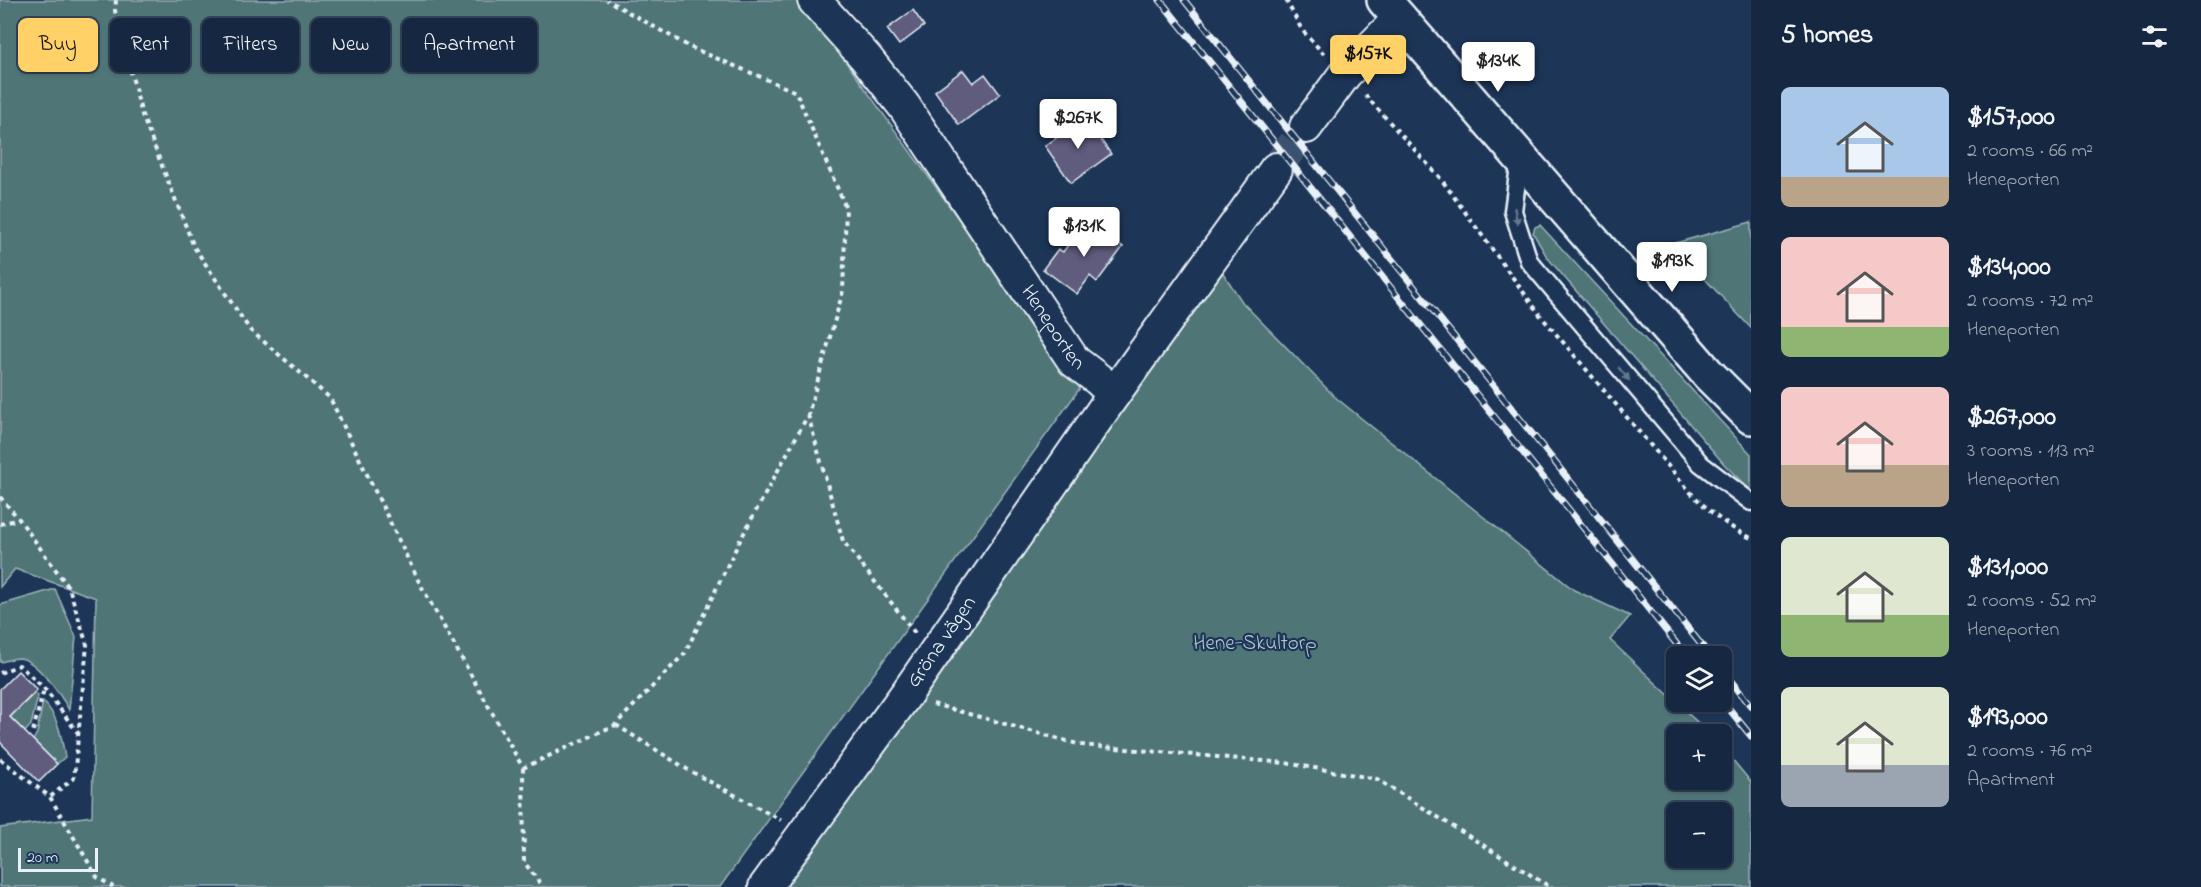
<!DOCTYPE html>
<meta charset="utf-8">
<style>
:root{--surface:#162841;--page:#1f3048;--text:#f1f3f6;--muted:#9ea6b1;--line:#35445a;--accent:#ffd166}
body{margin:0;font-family:"Indie Flower",sans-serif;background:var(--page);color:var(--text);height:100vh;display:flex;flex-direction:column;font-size:22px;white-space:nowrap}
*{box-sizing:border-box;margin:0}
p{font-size:20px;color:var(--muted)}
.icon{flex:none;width:33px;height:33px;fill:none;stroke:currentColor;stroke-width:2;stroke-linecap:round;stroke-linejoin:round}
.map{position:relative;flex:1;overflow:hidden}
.side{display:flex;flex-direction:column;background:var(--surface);width:450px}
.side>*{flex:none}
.top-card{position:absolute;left:18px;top:18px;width:570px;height:54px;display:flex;gap:12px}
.fabs{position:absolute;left:1666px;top:646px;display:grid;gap:12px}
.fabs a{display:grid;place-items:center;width:66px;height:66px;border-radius:9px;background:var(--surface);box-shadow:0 2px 4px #0004,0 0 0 2px var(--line);font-size:30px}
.scale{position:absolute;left:18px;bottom:15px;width:80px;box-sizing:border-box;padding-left:6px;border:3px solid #e8f1f8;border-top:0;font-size:16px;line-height:21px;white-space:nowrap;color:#e8f1f8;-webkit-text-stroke:4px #1d3557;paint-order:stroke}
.price{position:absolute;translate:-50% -51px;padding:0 14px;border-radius:6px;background:#fff;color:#222;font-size:20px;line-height:39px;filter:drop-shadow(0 2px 3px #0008)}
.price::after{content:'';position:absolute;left:50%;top:36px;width:18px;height:14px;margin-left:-9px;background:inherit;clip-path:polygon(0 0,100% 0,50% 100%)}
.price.current{background:var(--accent);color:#111}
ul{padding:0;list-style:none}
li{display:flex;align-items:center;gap:18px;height:150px;padding:0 30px}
li span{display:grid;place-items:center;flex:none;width:168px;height:120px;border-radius:9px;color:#555}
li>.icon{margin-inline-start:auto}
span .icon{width:72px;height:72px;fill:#fffc;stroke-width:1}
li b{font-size:26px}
h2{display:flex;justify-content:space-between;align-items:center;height:72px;padding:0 30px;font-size:26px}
.chip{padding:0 21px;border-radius:9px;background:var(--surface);box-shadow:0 2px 4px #0004,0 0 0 2px var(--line);font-size:21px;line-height:54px}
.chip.current{background:var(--accent);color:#111}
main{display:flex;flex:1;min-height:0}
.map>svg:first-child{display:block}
.green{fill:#507577;stroke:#9cb3b8;stroke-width:1.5;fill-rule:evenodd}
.building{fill:#5e5c7d;stroke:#e8f1f8;stroke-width:1.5}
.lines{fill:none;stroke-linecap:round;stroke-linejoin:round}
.street-tunnel{stroke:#3b516f;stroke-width:32;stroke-dasharray:32 16;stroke-linecap:butt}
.lane-casing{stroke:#e8f1f8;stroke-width:21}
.street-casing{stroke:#e8f1f8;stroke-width:36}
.secondary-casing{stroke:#e8f1f8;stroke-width:38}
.path{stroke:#e8f1f8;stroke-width:4;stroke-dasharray:4.5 4.5;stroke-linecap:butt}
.lane{stroke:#1d3557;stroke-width:16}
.street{stroke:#1d3557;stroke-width:32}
.secondary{stroke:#1d3557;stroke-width:33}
.rail-casing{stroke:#e8f1f8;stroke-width:7}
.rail{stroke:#1d3557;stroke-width:4.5;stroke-dasharray:14;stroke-linecap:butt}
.oneway{fill:#64778f}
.labels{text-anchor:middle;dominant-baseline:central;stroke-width:4.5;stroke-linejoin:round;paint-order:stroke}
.street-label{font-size:21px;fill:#e8f1f8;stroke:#1d3557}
.park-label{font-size:21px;fill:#b3c6cb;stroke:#1d3557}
</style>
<main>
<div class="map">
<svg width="1751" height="887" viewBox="0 0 1751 887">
<rect width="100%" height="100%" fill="#1d3557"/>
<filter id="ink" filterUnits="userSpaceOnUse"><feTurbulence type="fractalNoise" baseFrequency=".0167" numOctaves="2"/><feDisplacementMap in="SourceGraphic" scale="12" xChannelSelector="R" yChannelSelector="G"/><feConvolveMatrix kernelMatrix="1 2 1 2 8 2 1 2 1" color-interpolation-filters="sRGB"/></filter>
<g filter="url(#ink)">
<path class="green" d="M0 0H797L813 16 1080 388 720 887H0V828L92 816 96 598 15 569 0 587Z
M1751 222V328L1672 244Z
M1540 225 1751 454V491L1724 464 1547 257 1533 233 1535 227Z
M1221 270 1243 303 1335 397 1574 590 1630 616 1610 640 1711 735H1677V780H1722V747L1751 782V887H783ZM1677 813H1722V858H1677Z
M55 589 76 637 69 710C62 697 36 659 19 658 13 658 6 661 0 662V605Z
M35 693 38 696 31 725 25 732 10 717Z
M43 701C59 718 61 735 65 757L57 764 33 740 37 733Z"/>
<path class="building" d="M913 10 924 26 899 45 887 29Z
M963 70 973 83 985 74 1000 94 959 125 935 91Z
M1085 118 1111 154 1071 183 1045 146Z
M1086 220 1123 247 1097 282 1090 276 1077 294 1043 269 1058 249 1063 252Z
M18 671 37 690 10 717 57 764 39 782 0 742V689Z"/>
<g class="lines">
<path class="street-tunnel" d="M1276 169 1306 127"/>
<g class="lane-casing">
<path id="lane" d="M1520 159 1513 211 1529 261 1701 464 1751 502"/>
</g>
<g class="street-casing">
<g id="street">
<path id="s1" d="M814 0 866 58 904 106 1074 361 1099 380 1114 394"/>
<path d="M1306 127 1345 74 1400 18"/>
<path id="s2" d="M765 887 907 693 1114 394 1276 169"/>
</g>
</g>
<g class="secondary-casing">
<path id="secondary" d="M1384 0 1708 374 1751 417"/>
</g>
<path class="path" d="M116 0 115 11 142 115 194 247 250 330 330 398 419 582 523 768 524 862 543 887
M1286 0 1302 30 1324 54
M1365 95 1441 179 1540 315 1692 494C1710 512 1728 527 1751 538
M808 415 843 541 915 633
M0 497 19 519 69 588 87 645 74 778 50 797
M0 524 19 519
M0 673 19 665 44 688 78 733
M933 704 1081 745 1286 763 1377 779 1550 887
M616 725 690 771 781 820
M33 731 44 689
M0 759 50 797 97 877 113 887
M523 768 615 725 685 653 737 546 808 415 843 291 846 208 796 92 690 47 607 0"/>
<use href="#lane" class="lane"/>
<use href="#street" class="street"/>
<use href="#secondary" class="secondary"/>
<g class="rail-casing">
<path id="rail" d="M1160 0 1687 657
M1184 0 1711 657
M1722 670 1751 706
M1722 700 1751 736"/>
</g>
<use href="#rail" class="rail"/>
</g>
<defs><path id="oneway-solid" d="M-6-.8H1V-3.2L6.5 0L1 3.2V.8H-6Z" transform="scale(1.5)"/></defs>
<g class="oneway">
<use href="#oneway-solid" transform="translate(1516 216) rotate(79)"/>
<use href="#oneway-solid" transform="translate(1624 374) rotate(50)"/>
</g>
</g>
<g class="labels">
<g class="street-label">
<text stroke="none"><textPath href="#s1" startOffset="406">Heneporten</textPath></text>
<text stroke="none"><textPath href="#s2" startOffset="302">Gröna vägen</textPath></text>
</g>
<g class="park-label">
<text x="1255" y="644">Hene-Skultorp</text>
</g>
</g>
</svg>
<div class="fabs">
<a><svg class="icon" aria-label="layers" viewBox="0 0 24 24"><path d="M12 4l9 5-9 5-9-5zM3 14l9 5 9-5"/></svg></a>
<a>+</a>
<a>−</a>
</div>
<div class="scale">20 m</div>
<b class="price current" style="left:1368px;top:86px">$157K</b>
<b class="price" style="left:1498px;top:93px">$134K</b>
<b class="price" style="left:1078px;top:150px">$267K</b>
<b class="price" style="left:1084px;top:258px">$131K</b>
<b class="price" style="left:1672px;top:293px">$193K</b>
<div class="top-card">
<a class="chip current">Buy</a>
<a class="chip">Rent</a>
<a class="chip">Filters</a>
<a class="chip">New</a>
<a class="chip">Apartment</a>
</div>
</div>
<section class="side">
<h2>5 homes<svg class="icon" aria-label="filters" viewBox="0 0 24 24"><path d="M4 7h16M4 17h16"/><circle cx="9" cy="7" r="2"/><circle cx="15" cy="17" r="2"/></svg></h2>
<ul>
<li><span style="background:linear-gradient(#a9c7e8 75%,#b9a48a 0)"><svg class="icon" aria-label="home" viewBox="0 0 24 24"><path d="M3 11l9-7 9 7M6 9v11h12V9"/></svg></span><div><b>$157,000</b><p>2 rooms · 66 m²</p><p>Heneporten</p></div></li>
<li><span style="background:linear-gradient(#f6c9c9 75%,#8fb573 0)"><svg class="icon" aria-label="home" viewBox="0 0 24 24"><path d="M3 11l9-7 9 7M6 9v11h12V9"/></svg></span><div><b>$134,000</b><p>2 rooms · 72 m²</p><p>Heneporten</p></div></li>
<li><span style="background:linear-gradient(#f6c9c9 65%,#b9a48a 0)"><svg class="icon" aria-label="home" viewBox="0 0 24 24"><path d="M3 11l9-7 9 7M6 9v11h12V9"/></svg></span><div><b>$267,000</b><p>3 rooms · 113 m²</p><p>Heneporten</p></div></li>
<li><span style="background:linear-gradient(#dfe7d0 65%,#8fb573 0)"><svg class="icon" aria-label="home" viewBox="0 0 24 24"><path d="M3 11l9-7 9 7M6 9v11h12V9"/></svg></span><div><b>$131,000</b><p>2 rooms · 52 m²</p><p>Heneporten</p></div></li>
<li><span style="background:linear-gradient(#dfe7d0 65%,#9aa5b1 0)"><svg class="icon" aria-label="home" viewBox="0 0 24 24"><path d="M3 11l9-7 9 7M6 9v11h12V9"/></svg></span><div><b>$193,000</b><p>2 rooms · 76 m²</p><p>Apartment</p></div></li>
</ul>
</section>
</main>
